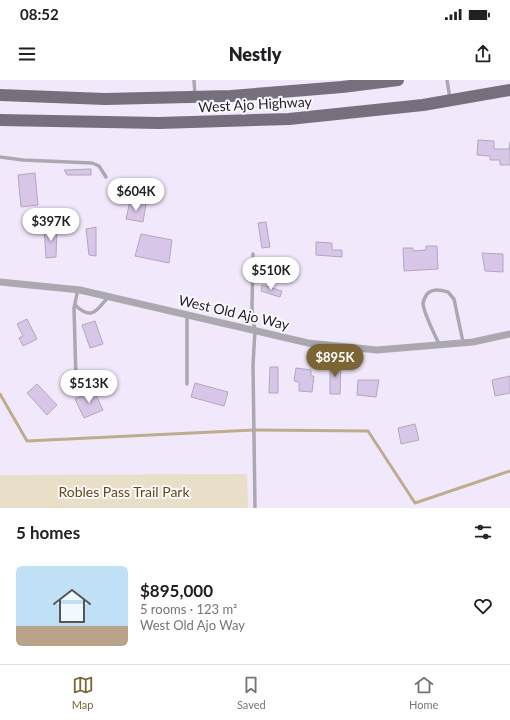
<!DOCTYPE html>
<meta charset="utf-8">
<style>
:root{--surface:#fff;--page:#f2f2f2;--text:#202124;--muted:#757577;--line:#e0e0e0;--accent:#7c6535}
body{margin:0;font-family:Lato,sans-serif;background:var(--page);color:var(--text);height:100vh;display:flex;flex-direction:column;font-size:15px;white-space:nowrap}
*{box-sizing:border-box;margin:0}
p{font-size:13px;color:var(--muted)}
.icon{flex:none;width:22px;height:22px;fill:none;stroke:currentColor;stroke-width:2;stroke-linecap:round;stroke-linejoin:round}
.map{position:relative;height:428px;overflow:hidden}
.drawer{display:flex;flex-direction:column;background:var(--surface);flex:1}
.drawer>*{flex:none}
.price{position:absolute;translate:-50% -34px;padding:0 9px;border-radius:14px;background:#fff;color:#222;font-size:13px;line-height:26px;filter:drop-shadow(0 1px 2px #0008)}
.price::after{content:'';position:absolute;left:50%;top:24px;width:12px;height:9px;margin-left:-6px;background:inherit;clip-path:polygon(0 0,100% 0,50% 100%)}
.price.on{background:var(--accent);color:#fff}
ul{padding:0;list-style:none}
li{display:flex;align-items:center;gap:12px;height:100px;padding:0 16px}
li span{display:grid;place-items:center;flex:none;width:112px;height:80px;border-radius:6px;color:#555}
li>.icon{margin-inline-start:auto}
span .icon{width:48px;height:48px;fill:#fffc;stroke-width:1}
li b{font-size:17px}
h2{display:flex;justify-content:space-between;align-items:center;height:48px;padding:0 16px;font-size:17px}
.status{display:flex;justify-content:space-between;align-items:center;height:28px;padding:0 20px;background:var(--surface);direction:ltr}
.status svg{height:11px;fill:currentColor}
header{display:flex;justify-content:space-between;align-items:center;height:52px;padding:0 16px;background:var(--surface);font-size:18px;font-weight:800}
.dock{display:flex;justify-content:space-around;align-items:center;height:56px;border-top:1px solid var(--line);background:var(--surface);font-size:11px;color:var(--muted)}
.dock a{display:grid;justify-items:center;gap:2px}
.dock .on{color:var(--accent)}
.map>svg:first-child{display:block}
.green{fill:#e9dec7}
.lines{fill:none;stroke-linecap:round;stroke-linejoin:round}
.stream{stroke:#bdad8c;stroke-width:3}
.building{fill:#d7c6e7;stroke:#b2a8ba}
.service{stroke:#aca8b0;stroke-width:3.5}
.minor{stroke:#aca8b0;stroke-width:7}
.primary{stroke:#766f7d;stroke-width:12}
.labels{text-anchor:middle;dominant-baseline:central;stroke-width:4;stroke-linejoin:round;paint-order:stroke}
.street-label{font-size:14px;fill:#221e25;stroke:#fbf9fd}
.park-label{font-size:14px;fill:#624a10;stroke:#fbf9fd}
</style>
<div class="status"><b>08:52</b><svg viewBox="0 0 49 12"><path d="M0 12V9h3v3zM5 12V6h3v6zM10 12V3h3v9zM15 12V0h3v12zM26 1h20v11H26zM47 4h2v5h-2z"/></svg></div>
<header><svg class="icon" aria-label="menu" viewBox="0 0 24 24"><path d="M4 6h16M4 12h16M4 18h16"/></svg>Nestly<svg class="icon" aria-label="share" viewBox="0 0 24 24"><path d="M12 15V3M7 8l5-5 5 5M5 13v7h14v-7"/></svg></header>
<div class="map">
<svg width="510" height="428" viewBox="0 0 510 428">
<rect width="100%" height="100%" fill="#f2e8fc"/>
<path class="green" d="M247 394 248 428H0V395Z"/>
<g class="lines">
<path class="stream" d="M0 314 27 361 254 350 368 351 415 423 510 391"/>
</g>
<path class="building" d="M478 60 494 61V69H509L510 62V85H500V80H490V76L477 75Z
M91 89V95H67L64 90Z
M35 93 38 125 21 127 18 95Z
M130 121 146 124 143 142 126 139Z
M266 142 270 167 262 168 258 143Z
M57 146 56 177 46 178 44 148Z
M96 147V176L89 175 86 149Z
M141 154 172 160 169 183 135 176Z
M316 162 332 163V170H342V177L316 175Z
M426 166H437L438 189 404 191 403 168H413V171L426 170Z
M482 173 503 174V192L485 191Z
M262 205 282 211 280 217 261 211Z
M27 239 37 259 23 266 19 258 23 256 17 244Z
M95 241 103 264 90 268 82 245Z
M330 282 341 283 340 314H330Z
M270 287H278V313H269Z
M296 288 311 290V296H314L312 312 299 311V302L294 301Z
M510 296V313L495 316 492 300Z
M358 300H379L376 317 357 315Z
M195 303 228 312 224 326 191 317Z
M37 304 57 325 47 335 27 313Z
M94 311 103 330 84 338 75 319Z
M415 344 419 360 401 364 398 348Z"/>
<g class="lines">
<path class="service" d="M194 0 195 16
M447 0 450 19
M0 77 23 80 92 83 99 86 106 97
M253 174 252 226 253 241 255 250 253 285 255 428
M75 225C92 241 96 231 109 216
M187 235V304
M439 264C435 255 423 232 423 223 424 219 425 217 427 214 433 208 441 210 448 212L454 219 463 262
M76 300 74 228 78 209"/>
<path class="minor" d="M0 202 80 210 308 263 377 270 473 262 510 254"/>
<path class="primary" d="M0 15 105 19 231 16 342 7 398 0
M0 40 159 43 289 39 423 25 510 10"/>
</g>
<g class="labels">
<g class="street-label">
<text transform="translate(255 24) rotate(-3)">West Ajo Highway</text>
<text transform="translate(234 232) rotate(13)">West Old Ajo Way</text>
</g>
<g class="park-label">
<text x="124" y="411">Robles Pass Trail Park</text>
</g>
</g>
</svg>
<b class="price" style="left:136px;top:132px">$604K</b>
<b class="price" style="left:51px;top:162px">$397K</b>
<b class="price" style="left:271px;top:211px">$510K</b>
<b class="price on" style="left:335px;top:298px">$895K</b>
<b class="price" style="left:89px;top:324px">$513K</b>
</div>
<section class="drawer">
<h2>5 homes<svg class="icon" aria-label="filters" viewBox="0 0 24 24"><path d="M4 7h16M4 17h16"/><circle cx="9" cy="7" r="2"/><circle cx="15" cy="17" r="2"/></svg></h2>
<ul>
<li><span style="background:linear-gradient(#bfe0f5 75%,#b9a48a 0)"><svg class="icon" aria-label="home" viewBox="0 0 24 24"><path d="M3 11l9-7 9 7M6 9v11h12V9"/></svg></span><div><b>$895,000</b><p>5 rooms · 123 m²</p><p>West Old Ajo Way</p></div><svg class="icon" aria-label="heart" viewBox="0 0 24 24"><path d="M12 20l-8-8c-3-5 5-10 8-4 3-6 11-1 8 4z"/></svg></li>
</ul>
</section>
<nav class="dock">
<a class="on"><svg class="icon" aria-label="map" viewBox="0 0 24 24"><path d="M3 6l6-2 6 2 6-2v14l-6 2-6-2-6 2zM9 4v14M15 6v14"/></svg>Map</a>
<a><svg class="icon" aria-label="saved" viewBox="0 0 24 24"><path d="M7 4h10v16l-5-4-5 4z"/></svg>Saved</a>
<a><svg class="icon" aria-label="home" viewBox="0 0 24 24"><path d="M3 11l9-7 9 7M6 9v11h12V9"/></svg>Home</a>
</nav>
